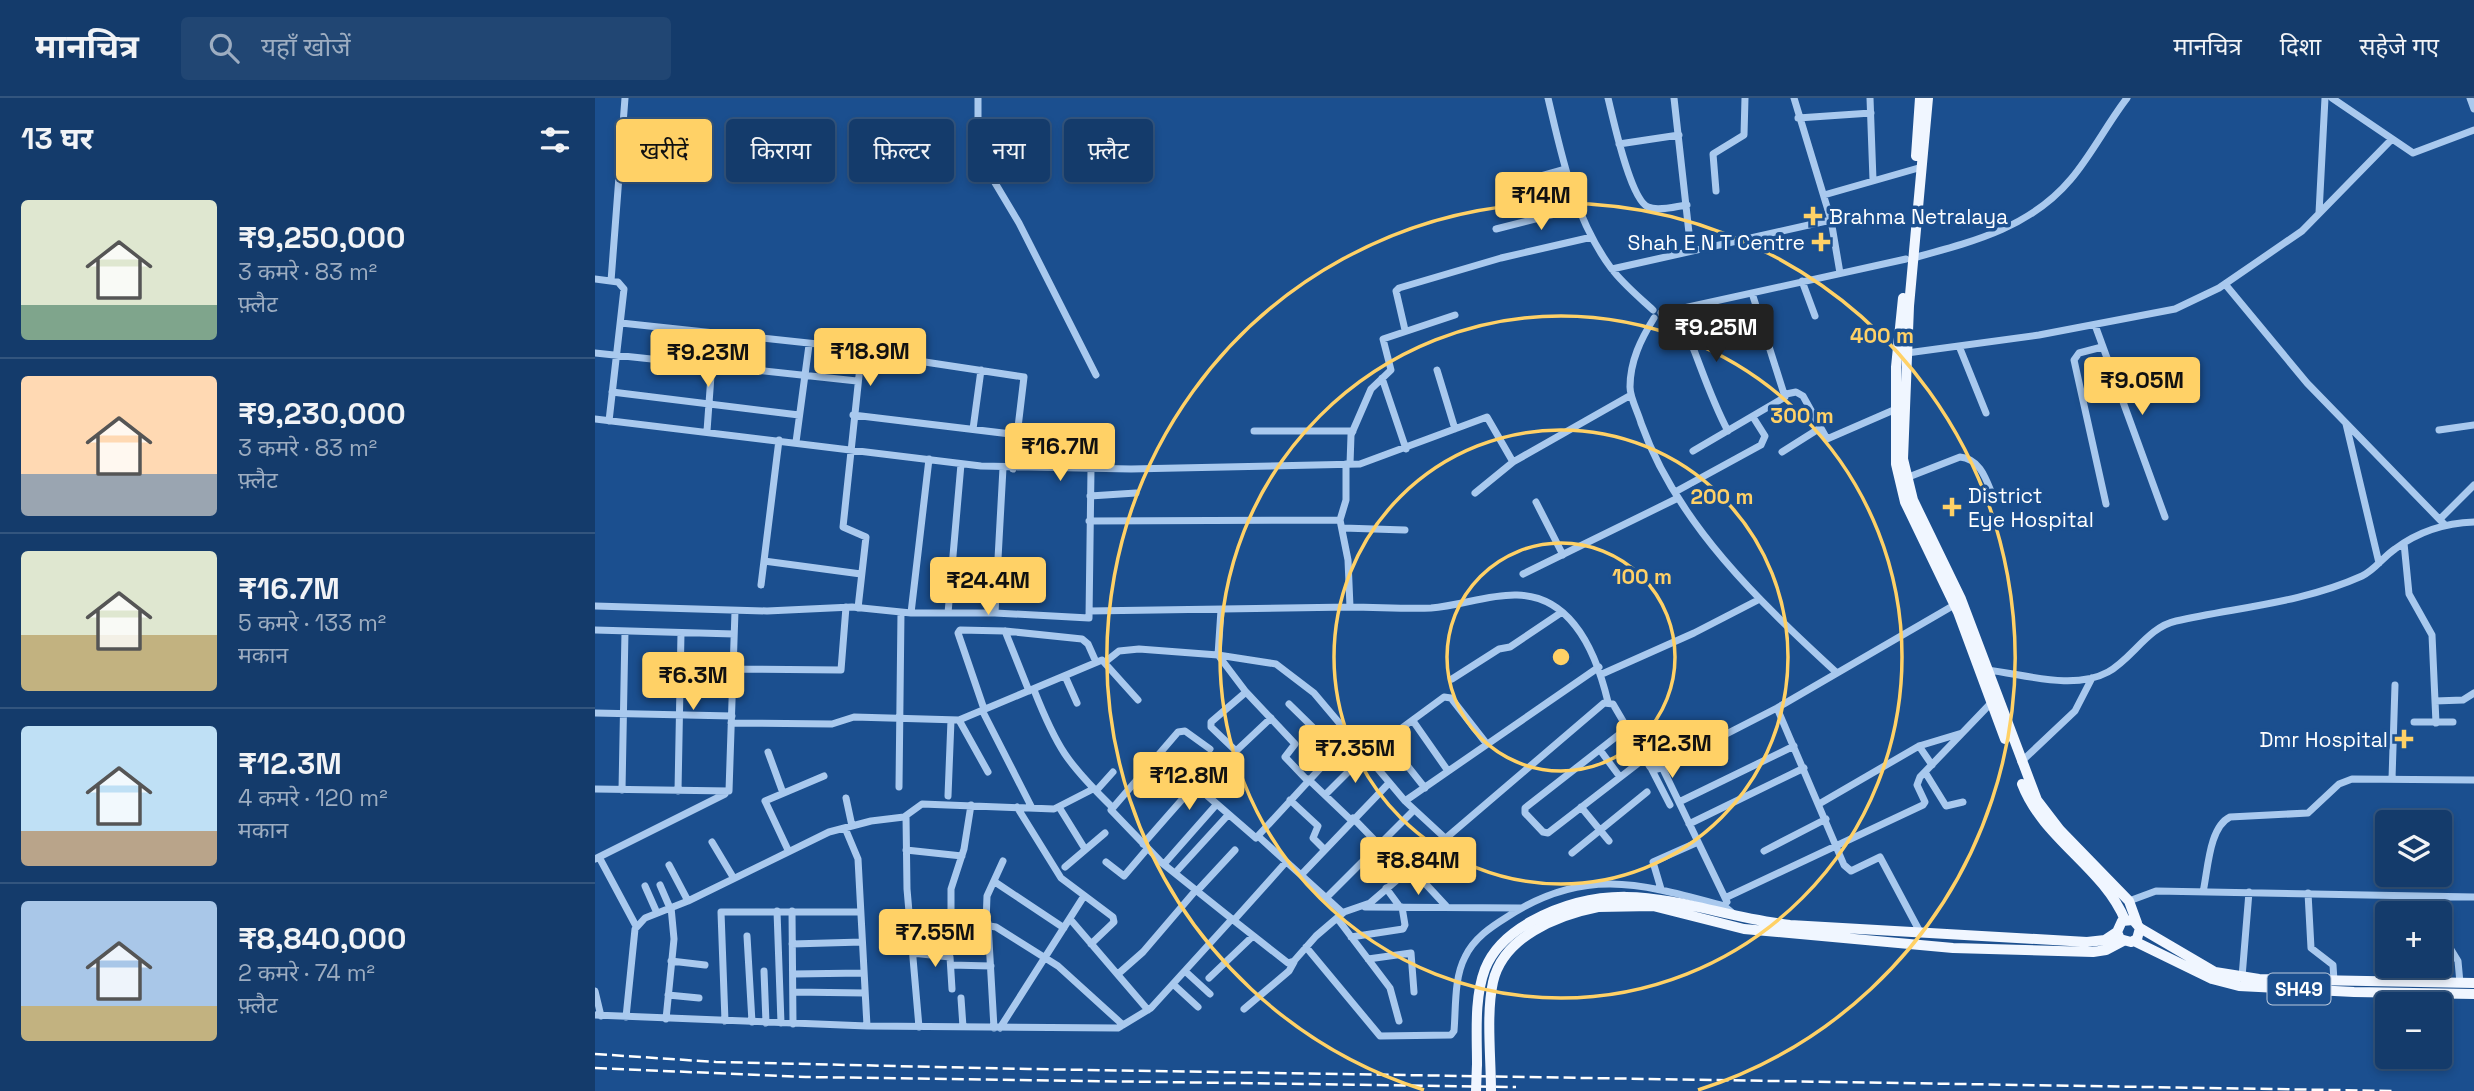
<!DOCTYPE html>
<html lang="hi">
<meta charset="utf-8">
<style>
:root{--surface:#143b6b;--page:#214673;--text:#f1f3f6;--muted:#9dadc1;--line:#33557e;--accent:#ffd166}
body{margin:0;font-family:"Space Grotesk","Noto Sans Devanagari",sans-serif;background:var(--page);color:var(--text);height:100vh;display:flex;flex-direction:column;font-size:26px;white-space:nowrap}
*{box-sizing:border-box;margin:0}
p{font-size:23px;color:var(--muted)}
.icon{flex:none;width:38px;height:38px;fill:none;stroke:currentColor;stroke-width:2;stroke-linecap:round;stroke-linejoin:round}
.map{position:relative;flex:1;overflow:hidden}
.sheet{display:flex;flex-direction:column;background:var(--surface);width:595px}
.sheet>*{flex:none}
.guide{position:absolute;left:21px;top:21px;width:665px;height:63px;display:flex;gap:14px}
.tools{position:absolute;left:1780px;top:712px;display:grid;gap:14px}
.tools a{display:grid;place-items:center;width:77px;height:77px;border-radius:7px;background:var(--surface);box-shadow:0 4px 10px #0003,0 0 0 2px var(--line);font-size:35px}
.price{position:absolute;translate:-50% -60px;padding:0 16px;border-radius:7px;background:var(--accent);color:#111;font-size:23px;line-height:46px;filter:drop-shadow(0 2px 4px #0008)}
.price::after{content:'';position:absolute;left:50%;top:42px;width:21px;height:16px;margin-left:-10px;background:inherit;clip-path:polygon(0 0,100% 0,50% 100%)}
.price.selected{background:#222;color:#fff}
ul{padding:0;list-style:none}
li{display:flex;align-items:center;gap:21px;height:175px;padding:0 21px}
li+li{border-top:2px solid var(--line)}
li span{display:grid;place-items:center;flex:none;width:196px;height:140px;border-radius:7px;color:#555}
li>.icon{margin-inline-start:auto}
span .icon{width:84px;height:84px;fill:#fffc;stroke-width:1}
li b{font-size:30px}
h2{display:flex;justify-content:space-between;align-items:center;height:84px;padding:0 21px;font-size:30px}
.chip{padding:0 24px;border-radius:7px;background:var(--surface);box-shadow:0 4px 10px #0003,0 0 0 2px var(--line);font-size:24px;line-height:63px}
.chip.selected{background:var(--accent);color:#111}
header{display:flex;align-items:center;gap:42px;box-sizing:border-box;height:98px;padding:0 35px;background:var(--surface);border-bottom:2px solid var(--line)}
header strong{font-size:33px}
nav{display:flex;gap:38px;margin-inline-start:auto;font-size:24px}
.search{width:490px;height:63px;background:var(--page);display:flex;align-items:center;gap:18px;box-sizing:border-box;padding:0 24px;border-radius:7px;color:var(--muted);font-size:26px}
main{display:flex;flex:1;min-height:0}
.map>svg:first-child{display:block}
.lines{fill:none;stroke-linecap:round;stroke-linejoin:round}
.street{stroke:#a9c9ee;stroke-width:7}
.primary{stroke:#f0f6ff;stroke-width:10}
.rail{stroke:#fff;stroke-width:2.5;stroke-dasharray:12 5;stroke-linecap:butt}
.primary-bridge{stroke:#f0f6ff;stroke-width:10}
.ring{fill:none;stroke:#ffd166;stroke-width:3.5}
.poi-dot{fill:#ffd166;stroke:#1b4f8f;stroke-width:2.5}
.labels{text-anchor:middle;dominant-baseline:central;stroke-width:7;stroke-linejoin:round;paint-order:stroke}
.shield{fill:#1b4f8f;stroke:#bbcadd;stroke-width:2}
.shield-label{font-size:19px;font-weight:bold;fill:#fff}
.poi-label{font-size:21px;fill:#fff;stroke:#1b4f8f;text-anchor:start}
.centre{fill:#ffd166;stroke:#1b4f8f;stroke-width:3.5}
.ring-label{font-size:21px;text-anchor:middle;font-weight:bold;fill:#ffd166;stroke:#1b4f8f;stroke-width:7;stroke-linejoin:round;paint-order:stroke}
</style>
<header>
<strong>मानचित्र</strong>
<div class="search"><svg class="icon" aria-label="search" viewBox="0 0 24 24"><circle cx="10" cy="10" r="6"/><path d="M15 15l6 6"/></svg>यहाँ खोजें</div>
<nav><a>मानचित्र</a><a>दिशा</a><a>सहेजे गए</a></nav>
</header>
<main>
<section class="sheet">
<h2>13 घर<svg class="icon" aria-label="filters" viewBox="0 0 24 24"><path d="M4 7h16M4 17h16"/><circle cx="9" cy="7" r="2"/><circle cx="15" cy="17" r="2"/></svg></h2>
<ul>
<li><span style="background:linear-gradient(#dfe7d0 75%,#7fa58c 0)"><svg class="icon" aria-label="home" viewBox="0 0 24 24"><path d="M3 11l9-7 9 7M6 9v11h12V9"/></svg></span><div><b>₹9,250,000</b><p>3 कमरे · 83 m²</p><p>फ़्लैट</p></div></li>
<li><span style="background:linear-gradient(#ffd9b3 70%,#9aa5b1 0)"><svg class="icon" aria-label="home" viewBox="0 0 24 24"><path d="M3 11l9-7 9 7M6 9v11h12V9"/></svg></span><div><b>₹9,230,000</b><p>3 कमरे · 83 m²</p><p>फ़्लैट</p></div></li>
<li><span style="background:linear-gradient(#dfe7d0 60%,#c2b280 0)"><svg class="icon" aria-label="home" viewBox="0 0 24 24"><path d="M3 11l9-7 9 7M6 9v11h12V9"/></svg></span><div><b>₹16.7M</b><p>5 कमरे · 133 m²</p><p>मकान</p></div></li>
<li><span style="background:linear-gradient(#bfe0f5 75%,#b9a48a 0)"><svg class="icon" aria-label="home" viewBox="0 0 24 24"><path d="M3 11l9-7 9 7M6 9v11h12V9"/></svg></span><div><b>₹12.3M</b><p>4 कमरे · 120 m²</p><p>मकान</p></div></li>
<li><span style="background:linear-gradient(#a9c7e8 75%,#c2b280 0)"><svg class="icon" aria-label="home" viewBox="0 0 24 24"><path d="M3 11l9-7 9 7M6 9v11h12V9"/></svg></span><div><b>₹8,840,000</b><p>2 कमरे · 74 m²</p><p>फ़्लैट</p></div></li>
</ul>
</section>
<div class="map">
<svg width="1879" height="993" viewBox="0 0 1879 993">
<rect width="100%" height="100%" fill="#1b4f8f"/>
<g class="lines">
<path class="street" d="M383 0V46L387 63 424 125 501 277
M953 0C967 59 979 120 1016 170 1028 186 1044 199 1058 212
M1013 0C1018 20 1035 101 1053 109 1063 114 1082 108 1092 107
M1079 0 1096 153
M1199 0 1236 122 1245 175
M1275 0 1278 82
M1737 0 1818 55 1879 32
M1875 0 1879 11
M1203 20 1276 15
M1024 46 1084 37
M928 83 970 71
M1121 93 1118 56 1149 37 1150 0
M1229 97 1327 69
M1724 115 1730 0
M901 131 983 110
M1318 160C1377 144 1435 130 1476 81 1497 56 1512 26 1532 0
M1017 171 1236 122
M0 181 23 184 29 191 14 323
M16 183 30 0
M1207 183 1220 218
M1630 186 1712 285 1849 426
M1082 212C1101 251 1112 294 1133 333
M1066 215 1311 161
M1059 220C1046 241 1035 263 1035 289 1035 300 1043 314 1046 325 1082 426 1165 504 1242 575
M26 225 260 250 266 259
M1500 227 1570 419
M810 232 801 193 804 190 906 160 997 139
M1364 248 1391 315
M1507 249 1484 255 1479 262 1511 406
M0 255 262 283
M1312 255 1444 237 1580 211 1624 190 1707 133 1796 42
M842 272 860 331
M787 280 811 351
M17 294 204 317
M1191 296 1201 294 1208 298 1232 341 1301 311
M258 317 424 337
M0 321 386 368 536 371 765 366 892 319 918 364
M1751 326 1784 465
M378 331 386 272
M1844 332 1879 327
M112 333 119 236
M659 333H758
M201 344 214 247
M1098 353 1190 299 1157 195
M1187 354 1225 330
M755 366 756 337 776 291 796 272 788 241 860 217
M1311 380 1365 359C1387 361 1392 385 1400 403
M1080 394 1166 347 1170 338 1158 319
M880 395 918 364 1036 297
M495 398 541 395
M941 404 968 457
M1845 421 1879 387
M745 422 751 402V366
M494 423 745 422 753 462 755 509C782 509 809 511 836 510 865 508 894 496 922 497 979 498 1002 558 1013 604
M748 430 810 432
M1809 445 1814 496 1837 537 1841 625
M169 463 266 476
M928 476 1083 400
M166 487 184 342
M0 508 172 513 257 509 316 515H400L494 520 496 371
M263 510 271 439 248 429 266 259 330 264 429 279 418 371
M626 512 623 557 651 594 700 646 690 659 712 682
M494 513 755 509
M316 515 334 361
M353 515 366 366
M400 515 408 370
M0 532 139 536
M410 533 434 593
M510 564 524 553 544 551 623 557 681 566 719 595 810 703 850 740
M138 571 246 572 251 509
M1392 572C1429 576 1478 593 1513 574 1537 561 1553 529 1581 523 1644 509 1707 505 1767 478 1780 472 1788 459 1800 451 1824 433 1850 425 1879 424
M1007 576 1099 535 1163 502
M470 578 482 605
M857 581 904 551 915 549 967 514
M439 592C462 650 472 665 517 709
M651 594 616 624V629L641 653 676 620
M1840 603 1868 602 1879 595
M694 606 741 652
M1182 610 1249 767 1256 773 1285 759 1325 834
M389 611 363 535 365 532 410 533 487 541 493 546 501 564
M387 612 437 710
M0 615 137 618
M364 622 393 674
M818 623 853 673
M1819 624H1858
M136 625 237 626 259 619 364 622 507 562 543 602
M1031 631 930 710V715L948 734 953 735 1050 660
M792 642 830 690
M1324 648 1337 667
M615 651 590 633 583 634 516 712 567 765 637 821
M1005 652 1025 679
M173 654 188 695
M1426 664 1480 613 1497 580
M581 666 602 684
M1067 669 1132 804
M1056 670 1075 707
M1330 674 1351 708 1368 704
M713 681 756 722
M1797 681 1800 587
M600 687 661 740 755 638
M304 689 306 514
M0 691 134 693 140 513
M27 692 30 533
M83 693 86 535
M501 693 518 674
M730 697 770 657 849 599 856 600 891 645
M353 698 356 622
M251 700 257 728
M695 702 723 728 718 740 729 751
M810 703 1004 569
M1084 704 1199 648
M1224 706 1324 648 1367 635
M376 707 369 751 356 791V822L401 829 463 868 528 927
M422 709 466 780 518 819 519 824 496 846
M464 709 490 751
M986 709 1014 743
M311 718 312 791 324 929
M758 720 794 757
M1094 726 1209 670
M250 730 263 761 272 928
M664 739 748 815
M117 744 138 779
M548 746 620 664
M193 752 170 703 229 678
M311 752 367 758
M1169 753 1231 721
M977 755 1052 694
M4 759 41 828
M0 761 130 696
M511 764 529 778 552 751
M569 766 621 707
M74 767 93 803
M470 769 510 735
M815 769 852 809
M580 775 633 717
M706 777 794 685
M400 784 469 830
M65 787 75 810
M50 788 62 815
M791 790 805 809
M1066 791 1058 764 1103 744
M602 793 640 752
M1608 794C1613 772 1614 729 1635 719L1713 715 1744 686 1757 681 1879 682
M1713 795 1716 850 1738 867 1739 883
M1849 799 1852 845 1863 863 1865 885
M731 800 819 712
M1130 800 1328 707 1330 704 1322 687 1325 679 1396 605
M1534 803 1561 793 1879 799
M770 809 926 810
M182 813 186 925
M197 813 198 926
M742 820 795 890 804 923
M475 821 553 912
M640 821 691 764
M391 825 392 798 408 763
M393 825 399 930
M152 838 157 924
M756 839 808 831 810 827 807 809
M316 843 394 847
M197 846 267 844
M711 849 785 938 856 937 859 933C861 909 859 880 870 859 879 840 896 829 912 819 990 768 1047 786 1129 808L1140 817
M317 855 355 859 357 891
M773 861 816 855 819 894
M76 863 110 867
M356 867 396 868
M169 873 171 925
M590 873 615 896
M198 876 268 875
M523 876 548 854 601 792
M1647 879 1654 794
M614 880 658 838
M578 886 603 909
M0 893 6 918
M198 894 270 895
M73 897 104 900
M366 900 368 929
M649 911 694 873 699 864
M0 917 272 928 523 930 556 910 637 821 693 865 699 863 721 838 749 814 775 805 1009 605 1018 606 1055 669 1063 671 1182 610 1361 506
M31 919 40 831 50 820 93 803 234 734 276 723 309 719 327 706 459 711 498 691
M71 921 79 841 76 809
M130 923 126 814H265
M405 930 489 798"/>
<path class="primary" d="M1333 0 1314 208 1308 361 1318 402 1366 501 1442 702 1465 732 1534 803 1542 825
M1321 58 1325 0
M1308 200 1301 269V366L1310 404 1363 514 1410 641
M1427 686C1448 741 1508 769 1530 822
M1003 809 1058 808 1149 831 1358 850 1498 854 1511 852 1528 843
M1545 830 1542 841 1536 844 1525 841 1522 834 1527 823 1538 822 1545 830 1620 874 1664 881 1879 885
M1539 843 1617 881 1644 888 1759 894 1879 896
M882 966C882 936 879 900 890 871 899 848 917 834 937 823 1031 772 1100 816 1195 827L1492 844 1510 842 1522 834"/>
<path class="rail" d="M0 956 121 964 434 971 1800 993
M0 970 211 979 921 989"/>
<path class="primary-bridge" d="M881 993 882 966
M896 993C896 960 891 916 898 884 908 839 962 817 1003 809"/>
</g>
<g class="ring">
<circle cx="966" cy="559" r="114"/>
<circle cx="966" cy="559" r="227"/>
<circle cx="966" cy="559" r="341"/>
<path d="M829 992A454 454 0 1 1 1103 992"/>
</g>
<g class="poi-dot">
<path d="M1214.5 107.5h7v7h7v7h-7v7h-7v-7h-7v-7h7z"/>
<path d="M1222.5 133.5h7v7h7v7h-7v7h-7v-7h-7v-7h7z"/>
<path d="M1353.5 398.5h7v7h7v7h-7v7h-7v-7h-7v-7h7z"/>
<path d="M1805.5 630.5h7v7h7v7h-7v7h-7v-7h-7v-7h7z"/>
</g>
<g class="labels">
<rect class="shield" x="1672.5" y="875.5" width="63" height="31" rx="5"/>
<g class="shield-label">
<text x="1704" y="891">SH49</text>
</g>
<g class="poi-label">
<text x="1234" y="118">Brahma Netralaya</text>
<text x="1210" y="144" text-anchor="end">Shah E N T Centre</text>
<text x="1373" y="397">District<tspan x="1373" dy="24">Eye Hospital</tspan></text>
<text x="1793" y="641" text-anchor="end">Dmr Hospital</text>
</g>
</g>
<circle cx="966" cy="559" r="10" class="centre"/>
<g class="ring-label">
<text x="1287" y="245">400 m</text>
<text x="1207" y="325">300 m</text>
<text x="1127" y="406">200 m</text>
<text x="1047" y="486">100 m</text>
</g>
</svg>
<div class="tools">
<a><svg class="icon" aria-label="layers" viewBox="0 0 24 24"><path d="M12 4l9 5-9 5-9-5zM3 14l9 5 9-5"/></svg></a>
<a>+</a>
<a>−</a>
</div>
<b class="price" style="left:946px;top:134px">₹14M</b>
<b class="price selected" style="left:1121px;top:266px">₹9.25M</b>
<b class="price" style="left:275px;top:290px">₹18.9M</b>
<b class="price" style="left:113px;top:291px">₹9.23M</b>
<b class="price" style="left:1547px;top:319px">₹9.05M</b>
<b class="price" style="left:465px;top:385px">₹16.7M</b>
<b class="price" style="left:393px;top:519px">₹24.4M</b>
<b class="price" style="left:98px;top:614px">₹6.3M</b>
<b class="price" style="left:1077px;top:682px">₹12.3M</b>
<b class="price" style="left:760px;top:687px">₹7.35M</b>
<b class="price" style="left:594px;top:714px">₹12.8M</b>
<b class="price" style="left:823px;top:799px">₹8.84M</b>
<b class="price" style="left:340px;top:871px">₹7.55M</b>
<div class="guide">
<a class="chip selected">खरीदें</a>
<a class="chip">किराया</a>
<a class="chip">फ़िल्टर</a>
<a class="chip">नया</a>
<a class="chip">फ़्लैट</a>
</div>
</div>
</main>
